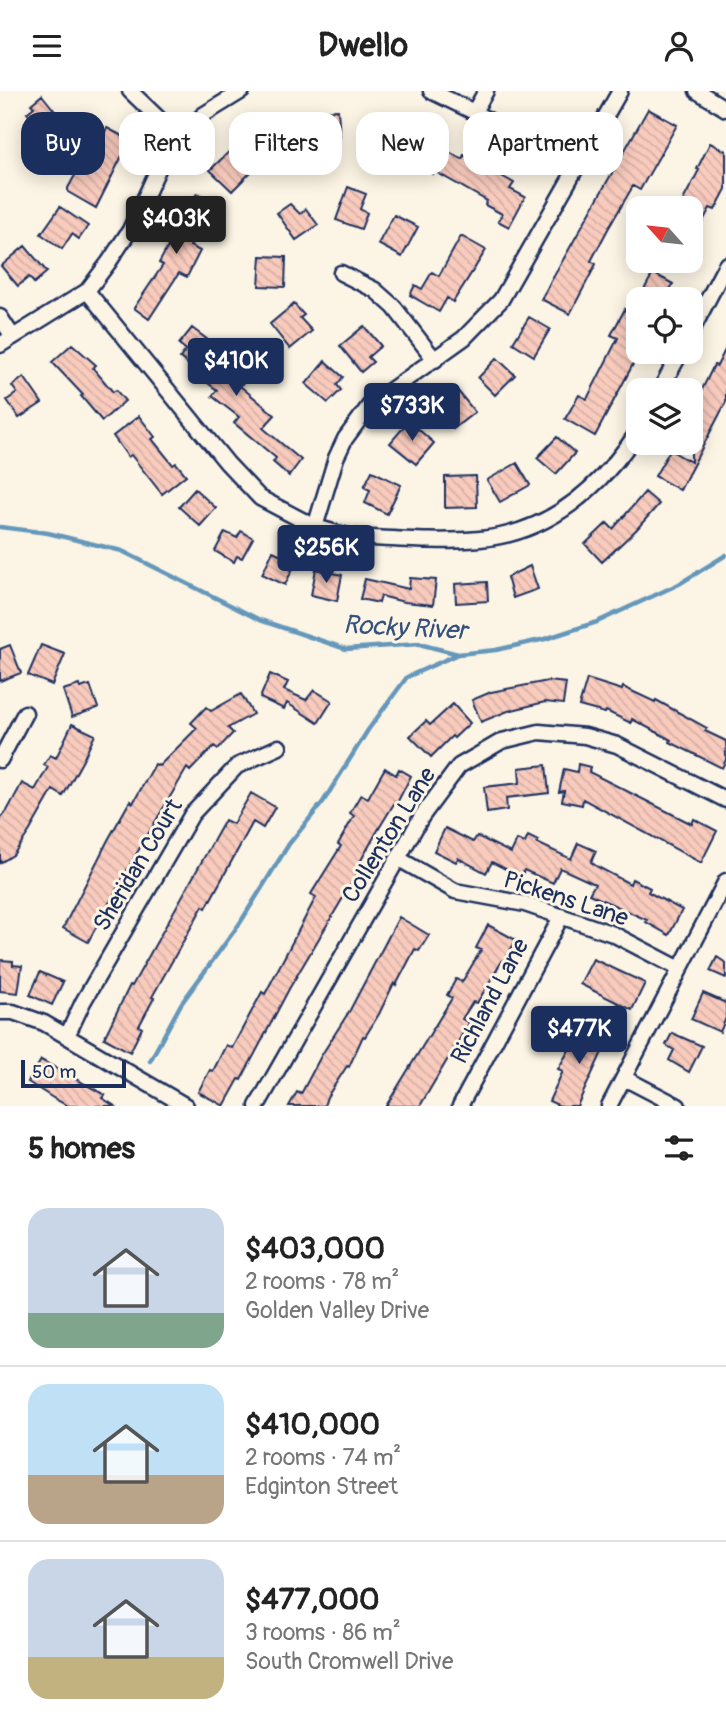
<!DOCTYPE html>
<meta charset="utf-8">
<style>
:root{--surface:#fff;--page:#f2f2f2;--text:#222;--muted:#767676;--line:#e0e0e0;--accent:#1b2f5e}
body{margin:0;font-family:Pangolin,sans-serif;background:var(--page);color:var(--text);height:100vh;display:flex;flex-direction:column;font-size:26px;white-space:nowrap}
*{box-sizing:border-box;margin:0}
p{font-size:23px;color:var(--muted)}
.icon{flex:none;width:38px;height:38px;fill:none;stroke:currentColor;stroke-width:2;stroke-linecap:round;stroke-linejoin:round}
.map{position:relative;height:1015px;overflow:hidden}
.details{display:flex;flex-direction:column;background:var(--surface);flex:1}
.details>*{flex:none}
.banner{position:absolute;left:21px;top:21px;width:684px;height:63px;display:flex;gap:14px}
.needle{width:46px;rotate:297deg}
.fabs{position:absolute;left:626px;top:105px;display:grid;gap:14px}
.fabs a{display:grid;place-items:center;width:77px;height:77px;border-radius:14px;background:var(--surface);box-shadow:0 4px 18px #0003;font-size:35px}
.scale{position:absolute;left:21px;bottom:18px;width:105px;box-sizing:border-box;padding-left:7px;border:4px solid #1b2f5e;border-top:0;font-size:19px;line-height:24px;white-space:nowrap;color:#1b2f5e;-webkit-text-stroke:5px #fcf5e5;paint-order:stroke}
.price{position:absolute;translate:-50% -60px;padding:0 16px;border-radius:7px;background:var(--accent);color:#fff;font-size:23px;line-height:46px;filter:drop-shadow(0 2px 4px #0008)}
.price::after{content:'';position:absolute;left:50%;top:42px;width:21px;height:16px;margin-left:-10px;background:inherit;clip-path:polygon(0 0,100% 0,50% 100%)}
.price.current{background:#222;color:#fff}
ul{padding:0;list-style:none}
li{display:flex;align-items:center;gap:21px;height:175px;padding:0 28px}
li+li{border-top:2px solid var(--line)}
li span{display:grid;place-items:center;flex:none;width:196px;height:140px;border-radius:21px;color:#555}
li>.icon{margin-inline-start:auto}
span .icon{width:84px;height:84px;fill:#fffc;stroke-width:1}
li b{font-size:30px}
h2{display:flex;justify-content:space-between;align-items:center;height:84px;padding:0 28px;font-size:30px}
.pill{padding:0 24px;border-radius:21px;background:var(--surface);box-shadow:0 4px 18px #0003;font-size:24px;line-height:63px}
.pill.current{background:var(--accent);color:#fff}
header{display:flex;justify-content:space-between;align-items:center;height:91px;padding:0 28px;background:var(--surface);font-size:32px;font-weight:700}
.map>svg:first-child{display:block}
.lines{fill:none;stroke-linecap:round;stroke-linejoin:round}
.stream{stroke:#6597bb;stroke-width:4.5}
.building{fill:url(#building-back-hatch);stroke:#1b2f5e;stroke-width:2}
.minor-casing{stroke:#1b2f5e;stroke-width:19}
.minor{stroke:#fcf5e5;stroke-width:14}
.labels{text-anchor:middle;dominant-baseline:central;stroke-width:6;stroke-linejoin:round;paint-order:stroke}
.street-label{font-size:24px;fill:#1b2f5e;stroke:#fcf5e5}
.water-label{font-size:26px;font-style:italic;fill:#34527d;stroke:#fcf5e5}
</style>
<header><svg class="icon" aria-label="menu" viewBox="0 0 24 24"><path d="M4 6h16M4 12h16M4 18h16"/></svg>Dwello<svg class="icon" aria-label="person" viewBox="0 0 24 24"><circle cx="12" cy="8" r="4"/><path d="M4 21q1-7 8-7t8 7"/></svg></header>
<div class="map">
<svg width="726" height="1015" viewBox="0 0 726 1015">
<defs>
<pattern id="building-back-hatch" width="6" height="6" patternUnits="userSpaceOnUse" patternTransform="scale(1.75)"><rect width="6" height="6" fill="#f9cbbd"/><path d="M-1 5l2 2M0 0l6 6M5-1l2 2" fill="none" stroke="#d5afa5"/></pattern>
</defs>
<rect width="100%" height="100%" fill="#fcf5e5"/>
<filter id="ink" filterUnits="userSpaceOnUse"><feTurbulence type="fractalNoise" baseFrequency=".0143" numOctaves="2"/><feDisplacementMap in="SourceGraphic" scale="14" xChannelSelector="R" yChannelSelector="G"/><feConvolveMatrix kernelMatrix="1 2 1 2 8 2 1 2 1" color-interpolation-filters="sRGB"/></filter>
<g filter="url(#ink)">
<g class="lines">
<path class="stream" d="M0 436 48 442 122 460 260 529 346 558 419 553 458 563 496 559 545 548 597 531 679 493 726 464
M150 970 181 913 240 832 289 753 323 711 368 639 407 586 458 563"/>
</g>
<path class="building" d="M42 4 62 29 44 44 27 22 34 16 31 13Z
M648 18 677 34 640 99 633 95 608 138 591 170 596 173 570 223 541 208Z
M338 19 340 46 317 48 316 20Z
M374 21 398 32 387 58 362 47Z
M282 27 298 54 271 70 256 45Z
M107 37 130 49 96 117 68 101V97L80 75 86 78Z
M419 40 432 47 430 51 462 68 464 64 514 92 510 98 525 106 509 136 498 130 502 123 485 114 487 110 434 80 433 83 405 68Z
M710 52 726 60V98L715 119 710 117 691 152V117H679L699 79 697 78Z
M233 57 254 78 232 100 210 79Z
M348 96 366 103 360 118 367 122 361 138 336 129Z
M197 102 214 111 190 155 200 160 187 186 179 182 149 228 134 217 163 174 159 172Z
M290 113 300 123 306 118 318 134 296 149 277 122Z
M60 116 88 135 79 148 72 143 62 158 41 143Z
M394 124 418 136 402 166 378 153Z
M461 145 486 159 453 211 447 207 439 221 410 204 415 194 422 198 432 181 439 185Z
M25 155 47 181 34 192 29 186 18 195 1 175Z
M261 165 286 166 285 196 259 195Z
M653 182 673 193 665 208H639Z
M294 213 304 224 300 227 312 240 290 258 270 233Z
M625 218 639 226V262L595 345 565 328 579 304 587 308 618 247 611 244Z
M529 226 550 238 534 265 513 252Z
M364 235 381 255 368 266 373 271 361 281 340 255Z
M192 237 212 252 207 258 246 288 240 295 275 324 263 337 301 369 289 385 273 371 276 367 234 332 239 326 212 305 217 299 205 290 206 287 180 267 186 259 179 253Z
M72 253 96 274 93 277 113 301 116 299 125 310 102 330 81 305 83 304 52 271Z
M726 257V311L680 399 655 385 670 359 691 371V321L714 274 717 275Z
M497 267 515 284 495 304 478 287Z
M325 270 343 286 337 294 341 299 328 312 306 293Z
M24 286 42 312 19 327 7 309 17 302 12 295Z
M457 299 475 321 453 338 436 316Z
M139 325 155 346 152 348 173 374 176 372 186 384 162 403 131 364 128 366 113 345Z
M409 330 434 352 416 373 390 352Z
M557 346 575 362 556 383 537 367Z
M517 372 530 394 500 411 487 389Z
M372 380 401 394 387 423 365 412 370 399 364 396Z
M476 385 477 416 445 417V386Z
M195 398 216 417 200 435 179 416Z
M645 401 659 413 636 439 602 471 585 453 607 432 613 438Z
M241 440 253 447 242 467 237 465 234 471 215 460 225 441 237 447Z
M273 460 296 471 285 494 262 483Z
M530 475 538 498 513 507 507 486Z
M316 478 342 484 337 510 311 504Z
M410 487 436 489 433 514 404 511 381 505 379 512 360 508 365 488 409 498Z
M487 491 488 510 456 512 455 493Z
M10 554 21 582 0 590V558Z
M41 554 65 563 52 594 28 584Z
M270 583 288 591 284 599 306 609 314 599 332 610 318 632 287 612 284 618 260 607Z
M587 588 622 599 623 596 655 611 656 609 707 637 705 640 726 650V669L722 677 670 651 671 649 632 628 631 632 606 620 605 622 579 615Z
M548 590 566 592 563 613 545 611 508 620 481 631 472 609 491 601Z
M79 594 80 597 90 594 98 617 72 626 63 599Z
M241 603 253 623 228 637 233 642 218 658 214 655 190 680 187 677 131 772 88 851 63 837 108 749 130 710 133 712 155 673 159 675 197 637 191 632 206 616 211 620Z
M453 613 470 632 454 647 452 645 431 666 410 645 426 630 430 634Z
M72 633 95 644 83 669 63 705 53 699 29 741 13 764 0 772V727L7 720 22 692 35 699 48 676 44 674 50 664 56 667Z
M578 673 590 676 589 681 692 733 694 728 717 740 701 772 583 708 582 714 562 710 564 700 559 701 564 678 577 681Z
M546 674 549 702 506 707 507 719 487 722 484 696 520 692 519 677Z
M385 677 396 684 399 678 411 685 397 712 395 711 378 739 360 771 363 773 289 898 241 989 239 988 224 1015 198 1001 210 979 213 980 226 954 232 957 262 901 265 903 316 806 311 803 341 755 338 753 354 725 350 722 361 703 368 707Z
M251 702 275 716 263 737 253 731 206 817 203 815 152 906 154 907 139 935 142 937 130 961 104 947 130 894 132 895 225 729 233 733Z
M445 737 473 751 477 745 511 762 517 749 525 752 528 745 538 750 537 752 571 768 578 752 596 760 591 771 596 775 630 793 632 788 650 797 648 801 682 819 669 844 646 831 647 829 589 803 595 793 560 777 553 792 524 779 521 786 492 771 486 782 458 767 456 771 434 760Z
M399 826 429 844 419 860 415 858 396 894 394 892 379 923 365 946 363 945 349 976 347 975 327 1006 324 1015H289L297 1001 301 1003 321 965 350 919Z
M488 834 516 849 504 871 502 870 477 912 473 911 462 928 469 932 420 1015H386L452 907 447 904 456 888 462 891 481 859 476 857Z
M717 866 726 872V887L710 880Z
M593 868 645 892 632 919 580 893Z
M0 869 13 870V874L22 875 18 902 0 900Z
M40 881 63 891 52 914 30 904Z
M703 902 726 912V927L720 941 691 928Z
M584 933 594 938 596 934 611 942 577 1015H560L549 1010 563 980 558 978Z
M672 942 702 955 689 981 669 969 674 959 666 954Z
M41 969 105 1004 102 1007 115 1015H68L53 1007 28 991Z"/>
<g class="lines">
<g class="minor-casing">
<path id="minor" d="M130 0 180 48
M431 0 474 21 575 79
M697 0 726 18
M474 21 486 0
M341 182 375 199 394 216 435 269
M87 200 227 372 260 407 315 436 351 446C394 448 437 452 480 448 550 442 602 395 639 339
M0 226 13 246
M691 241 726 174
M0 254 87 200 109 171 130 139 160 74 180 48 203 24 242 0
M660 299 681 261
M315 436 336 367 345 348 370 314 464 247 501 209 620 0
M0 669 25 622
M399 768 455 800 525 813 613 843 680 878
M0 921H13L44 932 186 1015
M67 945 83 911 192 723 237 675 279 656
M624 987 678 1015
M257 1015 422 725 459 675 502 650 539 641 585 645 617 654 726 709
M460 1015 561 826
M609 1015 726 790"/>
</g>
<use href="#minor" class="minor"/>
</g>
</g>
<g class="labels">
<g class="street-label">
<text transform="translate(389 744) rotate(-58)">Collenton Lane</text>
<text transform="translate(138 774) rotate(-59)">Sheridan Court</text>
<text transform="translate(566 808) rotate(18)">Pickens Lane</text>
<text transform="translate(490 910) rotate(-62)">Richland Lane</text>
</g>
<g class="water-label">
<text transform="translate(405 537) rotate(3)">Rocky River</text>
</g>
</g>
</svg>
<div class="fabs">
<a><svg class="needle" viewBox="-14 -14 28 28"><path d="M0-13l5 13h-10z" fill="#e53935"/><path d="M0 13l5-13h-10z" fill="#767676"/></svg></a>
<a><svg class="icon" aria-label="locate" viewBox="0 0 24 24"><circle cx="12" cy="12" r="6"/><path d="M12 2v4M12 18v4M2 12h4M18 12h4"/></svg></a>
<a><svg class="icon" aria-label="layers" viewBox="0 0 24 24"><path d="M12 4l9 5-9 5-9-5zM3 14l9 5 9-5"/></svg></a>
</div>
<div class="scale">50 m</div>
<b class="price current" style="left:176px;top:165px">$403K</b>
<b class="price" style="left:236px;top:307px">$410K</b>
<b class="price" style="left:412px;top:352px">$733K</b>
<b class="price" style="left:326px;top:494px">$256K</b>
<b class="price" style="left:579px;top:975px">$477K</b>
<div class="banner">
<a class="pill current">Buy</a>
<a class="pill">Rent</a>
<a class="pill">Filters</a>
<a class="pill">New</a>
<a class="pill">Apartment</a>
</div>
</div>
<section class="details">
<h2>5 homes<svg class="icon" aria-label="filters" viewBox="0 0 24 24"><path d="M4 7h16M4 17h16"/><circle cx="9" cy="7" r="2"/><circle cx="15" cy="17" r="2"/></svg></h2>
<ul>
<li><span style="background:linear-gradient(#c9d6e8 75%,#7fa58c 0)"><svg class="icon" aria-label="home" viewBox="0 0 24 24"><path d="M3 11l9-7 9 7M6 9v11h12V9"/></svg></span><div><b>$403,000</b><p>2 rooms · 78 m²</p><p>Golden Valley Drive</p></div></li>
<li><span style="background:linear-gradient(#bfe0f5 65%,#b9a48a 0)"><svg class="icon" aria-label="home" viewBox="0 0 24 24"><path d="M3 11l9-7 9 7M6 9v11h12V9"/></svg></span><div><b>$410,000</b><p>2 rooms · 74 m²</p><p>Edginton Street</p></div></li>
<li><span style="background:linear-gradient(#c9d6e8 70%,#c2b280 0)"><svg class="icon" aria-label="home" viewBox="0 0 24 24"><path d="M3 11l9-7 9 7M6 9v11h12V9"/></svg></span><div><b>$477,000</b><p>3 rooms · 86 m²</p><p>South Cromwell Drive</p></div></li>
</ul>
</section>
